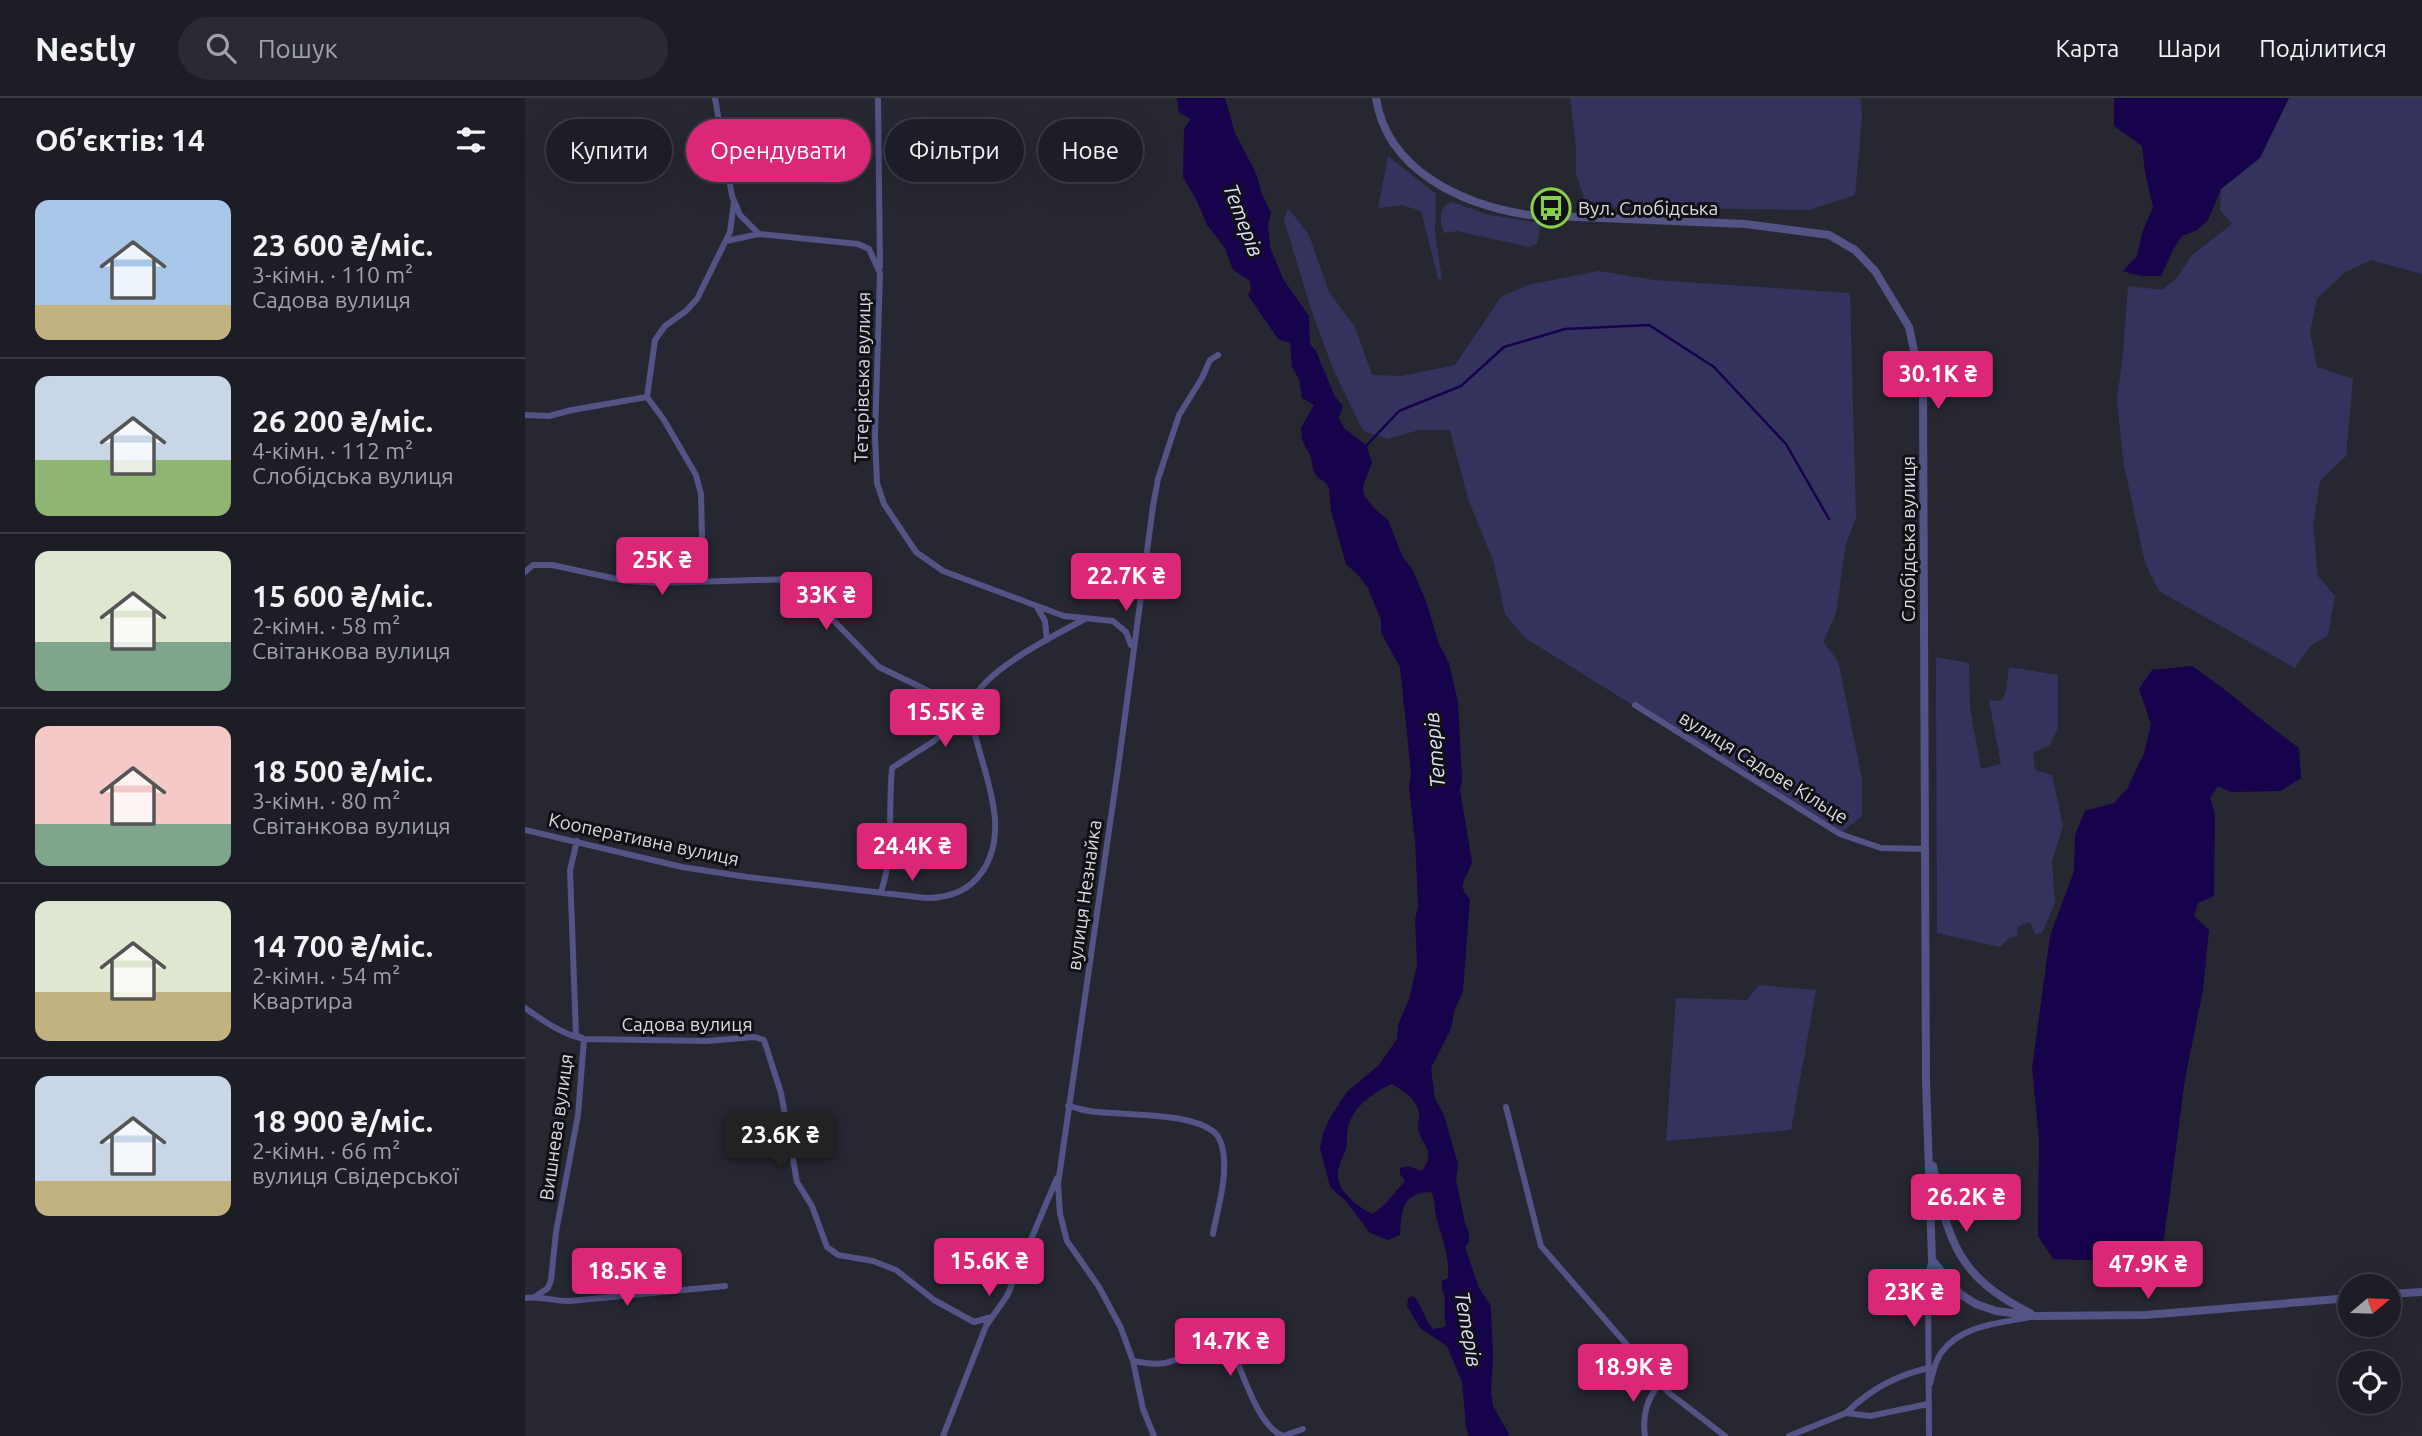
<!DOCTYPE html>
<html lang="uk">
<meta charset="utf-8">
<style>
:root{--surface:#1c1d25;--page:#292a32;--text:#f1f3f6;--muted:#a0a2a7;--line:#3a3b42;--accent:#db2777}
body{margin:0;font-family:Ubuntu,sans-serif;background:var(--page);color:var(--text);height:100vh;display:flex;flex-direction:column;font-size:26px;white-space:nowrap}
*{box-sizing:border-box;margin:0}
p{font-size:23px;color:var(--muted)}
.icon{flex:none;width:38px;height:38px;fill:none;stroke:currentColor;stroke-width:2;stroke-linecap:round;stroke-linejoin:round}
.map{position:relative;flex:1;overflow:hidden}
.side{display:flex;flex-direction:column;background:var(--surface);width:525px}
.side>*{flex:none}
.top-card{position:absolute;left:21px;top:21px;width:665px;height:63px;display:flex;gap:14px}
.needle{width:46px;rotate:71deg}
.tools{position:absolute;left:1813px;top:1176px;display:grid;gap:14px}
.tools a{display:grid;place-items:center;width:63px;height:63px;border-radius:50%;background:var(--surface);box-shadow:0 7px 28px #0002,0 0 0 2px var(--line);font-size:35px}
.price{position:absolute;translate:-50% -60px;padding:0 16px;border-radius:7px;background:var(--accent);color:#fff;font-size:23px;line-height:46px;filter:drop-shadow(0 2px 4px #0008)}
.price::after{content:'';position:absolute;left:50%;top:42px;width:21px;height:16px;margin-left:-10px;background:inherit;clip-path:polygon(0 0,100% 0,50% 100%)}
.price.selected{background:#222;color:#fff}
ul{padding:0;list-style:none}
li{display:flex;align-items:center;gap:21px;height:175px;padding:0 35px}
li+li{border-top:2px solid var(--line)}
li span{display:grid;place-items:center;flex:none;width:196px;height:140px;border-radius:14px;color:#555}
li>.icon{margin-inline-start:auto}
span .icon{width:84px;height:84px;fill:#fffc;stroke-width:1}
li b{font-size:30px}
h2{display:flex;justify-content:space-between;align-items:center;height:84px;padding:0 35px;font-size:30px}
.tag{padding:0 24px;border-radius:32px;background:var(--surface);box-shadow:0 7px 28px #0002,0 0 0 2px var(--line);font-size:24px;line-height:63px}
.tag.selected{background:var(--accent);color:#fff}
header{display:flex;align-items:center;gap:42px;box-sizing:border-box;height:98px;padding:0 35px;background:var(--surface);border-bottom:2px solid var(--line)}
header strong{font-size:33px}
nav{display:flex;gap:38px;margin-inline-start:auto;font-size:24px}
.search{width:490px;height:63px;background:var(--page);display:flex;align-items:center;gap:18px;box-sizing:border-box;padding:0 24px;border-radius:38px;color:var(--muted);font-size:26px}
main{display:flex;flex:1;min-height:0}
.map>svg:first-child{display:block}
.green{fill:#34335e}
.water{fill:#17034c;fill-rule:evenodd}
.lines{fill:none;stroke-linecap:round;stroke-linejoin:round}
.stream{stroke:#17034c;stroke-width:2.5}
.minor{stroke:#535385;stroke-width:6}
.tertiary{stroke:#535385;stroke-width:8}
.labels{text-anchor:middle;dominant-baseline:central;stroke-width:6;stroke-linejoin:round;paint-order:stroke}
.poi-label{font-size:19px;fill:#dadae1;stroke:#101015;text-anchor:start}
.street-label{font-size:19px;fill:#dadae1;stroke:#101015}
.water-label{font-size:21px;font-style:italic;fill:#dee0f6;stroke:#101015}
</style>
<header>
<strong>Nestly</strong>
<div class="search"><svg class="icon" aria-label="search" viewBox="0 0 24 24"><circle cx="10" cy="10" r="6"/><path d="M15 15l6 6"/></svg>Пошук</div>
<nav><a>Карта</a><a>Шари</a><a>Поділитися</a></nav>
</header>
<main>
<section class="side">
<h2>Об’єктів: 14<svg class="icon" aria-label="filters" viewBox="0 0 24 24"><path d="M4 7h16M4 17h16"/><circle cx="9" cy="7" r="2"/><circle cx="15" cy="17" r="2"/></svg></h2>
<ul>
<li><span style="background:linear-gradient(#a9c7e8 75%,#c2b280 0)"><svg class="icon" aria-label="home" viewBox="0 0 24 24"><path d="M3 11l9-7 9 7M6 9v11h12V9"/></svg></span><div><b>23 600 ₴/міс.</b><p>3-кімн. · 110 m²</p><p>Садова вулиця</p></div></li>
<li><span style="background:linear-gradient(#c9d6e8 60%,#8fb573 0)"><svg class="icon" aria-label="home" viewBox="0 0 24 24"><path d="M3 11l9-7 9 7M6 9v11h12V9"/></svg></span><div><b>26 200 ₴/міс.</b><p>4-кімн. · 112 m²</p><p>Слобідська вулиця</p></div></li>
<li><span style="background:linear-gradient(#dfe7d0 65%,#7fa58c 0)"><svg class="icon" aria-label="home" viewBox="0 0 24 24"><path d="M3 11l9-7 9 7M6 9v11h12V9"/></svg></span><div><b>15 600 ₴/міс.</b><p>2-кімн. · 58 m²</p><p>Світанкова вулиця</p></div></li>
<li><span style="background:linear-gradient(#f6c9c9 70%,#7fa58c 0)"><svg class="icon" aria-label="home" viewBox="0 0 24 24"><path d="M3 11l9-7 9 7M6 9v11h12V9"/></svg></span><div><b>18 500 ₴/міс.</b><p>3-кімн. · 80 m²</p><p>Світанкова вулиця</p></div></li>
<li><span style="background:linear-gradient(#dfe7d0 65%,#c2b280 0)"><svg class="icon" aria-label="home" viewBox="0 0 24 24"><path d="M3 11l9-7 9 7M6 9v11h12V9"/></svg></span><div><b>14 700 ₴/міс.</b><p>2-кімн. · 54 m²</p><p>Квартира</p></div></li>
<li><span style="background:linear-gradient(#c9d6e8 75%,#c2b280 0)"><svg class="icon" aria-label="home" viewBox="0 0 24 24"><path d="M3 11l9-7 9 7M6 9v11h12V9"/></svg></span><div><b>18 900 ₴/міс.</b><p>2-кімн. · 66 m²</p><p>вулиця Свідерської</p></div></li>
</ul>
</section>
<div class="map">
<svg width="1897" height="1338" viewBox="0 0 1897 1338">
<rect width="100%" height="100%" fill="#262731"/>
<path class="green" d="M1045 0H1336L1337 21 1330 97 1284 112 1062 109 1051 76V49Z
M1764 0H1897V176L1846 162 1819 175 1792 201 1785 234 1792 269 1828 281 1821 358 1795 383 1788 427 1793 478 1810 498 1803 538 1786 547 1770 570 1634 493 1620 465 1598 362 1592 300 1598 257 1603 188 1637 192 1651 181 1667 157 1707 126 1695 112 1696 91 1735 60Z
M863 58 911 96 910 134 917 181H913L896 113 877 107 853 110Z
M927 104 961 116 1013 125 1015 131 1012 146 1004 149 932 133 919 135C914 124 914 107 927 104Z
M763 110 784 137 804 194 830 229 847 277 877 278 930 267 976 199 1002 187 1074 173 1129 182 1325 195 1331 420 1321 446 1311 516 1298 544 1313 563 1337 680V718L1315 736 1000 540 980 516 968 462 943 401 925 332H894L863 341 838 333 808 271 787 214 759 122Z
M1411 559 1444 565 1445 610 1456 671 1476 666 1464 602 1476 603 1481 594 1484 569 1533 577V630L1525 647 1508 655 1510 672 1527 677 1538 728 1527 763 1530 805 1517 835 1510 836 1505 824 1493 829 1492 838 1483 841 1475 849 1412 835Z
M1234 887 1291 892 1266 1032 1141 1043 1151 900 1222 902Z"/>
<path class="water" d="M652 0H700L710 35 731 75 737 96 746 115 743 126 745 149 758 181 784 218 785 246 791 253 810 299 818 308 814 320 819 330 841 347 847 364 838 388 839 397 848 409 863 422 877 457 888 473 901 503 914 546 924 565 933 604 937 682 935 692 947 764C943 779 930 787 945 801L938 893 929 914 926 931 906 970 910 1001 919 1017 933 1066 931 1082 940 1125 944 1135V1144L940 1149 954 1190 966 1208 968 1260 966 1293 968 1308 985 1338H944L941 1329 937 1284 922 1248 895 1230 882 1208 883 1200 888 1198C897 1206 899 1221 908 1231L919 1229 921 1227C919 1218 920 1211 920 1201 919 1195 916 1191 917 1183L923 1180C925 1159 917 1142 912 1122 909 1112 911 1103 906 1094 876 1095 877 1112 875 1137L863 1142 845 1135 821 1103 805 1089 795 1050 798 1035 806 1018 822 994 854 967 872 941 873 927 884 901 892 867 890 822 893 808 890 742 884 689 886 675 875 569 856 535V522L843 490 834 478 821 466 806 413 804 390 800 384 793 380 788 372 786 359 777 342 776 330 789 307 777 300 774 281 767 269 765 245 753 241 723 197 726 191 725 183 708 172 700 150 682 127 672 103 658 79 659 31 665 22 663 19 654 15ZM867 986C878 992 891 1001 894 1014 895 1022 891 1030 895 1037 902 1053 909 1054 897 1073L883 1068 875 1070V1076L880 1083C869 1095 861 1108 847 1116 833 1109 812 1093 813 1077 813 1067 818 1060 821 1051 823 1044 821 1037 823 1030 827 1009 849 994 867 986Z
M1589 0H1764L1735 60 1696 91 1683 122 1672 132 1657 138 1649 150 1636 178H1616L1598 173 1612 158 1617 135 1628 109 1620 74 1617 48 1589 28Z
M1667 568C1705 593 1737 624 1774 650L1776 680 1756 693 1706 694 1693 688 1685 700 1690 716 1689 798 1673 805 1669 818 1684 832 1678 892 1660 981 1638 1148 1621 1164 1528 1161 1513 1138 1514 1040 1507 971 1525 838 1549 773 1550 737 1560 713 1589 705 1602 691 1619 655 1626 626 1614 591 1627 572Z"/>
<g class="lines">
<path class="stream" d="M840 349 874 313 936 288 979 249 1040 231 1124 227 1189 269 1261 346 1304 421"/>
<path class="minor" d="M190 0 207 98 215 117 234 136
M353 0 355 169
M201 143 234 136 333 146 344 151 355 175 350 338 352 385 359 406 391 454 418 473 539 518 588 523 601 534 606 547
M0 317 24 318 47 312 122 299
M0 474 8 467H27L101 483 135 485 268 481 354 569 445 613 409 643 367 670C363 711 369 756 356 794
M178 482 176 396 171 377 139 322 122 299 130 242 140 228 161 213 172 201 205 134 209 104
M512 509 520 523 522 542
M1110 607 1315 736 1356 750 1400 751
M0 732 157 769 222 779 401 800C423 800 444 793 457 774 484 735 463 686 452 644 448 631 442 617 448 603 459 572 530 537 560 521
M52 743 45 772 51 937 57 940
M0 910C19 923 36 936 59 941L182 943 229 939 239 942 256 995 272 1084 287 1108 302 1149 313 1157 348 1163 371 1172 409 1202 449 1224 467 1219
M543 1008C550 1009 557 1012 564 1013 596 1018 668 1013 691 1036 696 1041 699 1054 699 1061 701 1085 692 1113 688 1136
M981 1009 1016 1148 1143 1294 1200 1338
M11 1198 23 1190 26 1182 31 1134 53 1017 59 941
M0 1200C16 1197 29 1204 45 1203L200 1188
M608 1263C621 1265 634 1268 647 1263 665 1258 688 1230 706 1250 718 1273 732 1328 758 1338L778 1331
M1403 1270C1370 1278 1346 1291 1321 1315L1345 1318 1403 1306
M1405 1286C1408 1275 1410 1263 1416 1255 1436 1227 1475 1225 1506 1219
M418 1338 461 1228 482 1198 532 1080
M629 1338 618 1311 608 1263 596 1230 574 1189 542 1143 535 1116 533 1086 594 663 628 408 633 381 654 317 677 280 685 262 693 257
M1120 1338C1117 1317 1122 1301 1135 1285
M1264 1338 1321 1315
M1404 1338 1403 1177 1407 1162"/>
<path class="tertiary" d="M851 0C862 73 938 107 1004 117L1220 126 1304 137 1330 152 1350 173 1384 229 1398 295 1401 984 1407 1162 1435 1196 1451 1206 1471 1213 1511 1218 1621 1217 1825 1200
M1408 1068C1423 1144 1433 1179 1505 1215
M1864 1196 1897 1194"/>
</g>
<defs>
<g id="bus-ring" transform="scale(2.0125)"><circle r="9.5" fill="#101015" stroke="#88cf4a" stroke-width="1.5"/><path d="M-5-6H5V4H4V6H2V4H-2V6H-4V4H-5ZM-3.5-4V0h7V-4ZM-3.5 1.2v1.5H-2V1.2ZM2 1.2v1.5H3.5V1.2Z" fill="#88cf4a"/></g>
</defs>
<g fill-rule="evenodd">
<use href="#bus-ring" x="1026" y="110"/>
</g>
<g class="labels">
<g class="poi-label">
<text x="1053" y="110">Вул. Слобідська</text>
</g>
<g class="street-label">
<text transform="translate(337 279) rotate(-89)">Тетерівська вулиця</text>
<text transform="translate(1383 441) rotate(-90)">Слобідська вулиця</text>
<text transform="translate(1239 669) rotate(32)">вулиця Садове Кільце</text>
<text transform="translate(119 741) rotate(12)">Кооперативна вулиця</text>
<text transform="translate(559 797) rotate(-82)">вулиця Незнайка</text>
<text x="162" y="926">Садова вулиця</text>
<text transform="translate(31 1029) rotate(-82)">Вишнева вулиця</text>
</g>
<g class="water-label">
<text transform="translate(719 122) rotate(69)">Тетерів</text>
<text transform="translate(909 652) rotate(-95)">Тетерів</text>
<text transform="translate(944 1231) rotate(80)">Тетерів</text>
</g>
</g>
</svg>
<div class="tools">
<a><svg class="needle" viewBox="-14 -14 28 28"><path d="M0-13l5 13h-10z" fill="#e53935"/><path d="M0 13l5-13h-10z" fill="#a0a2a7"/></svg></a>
<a><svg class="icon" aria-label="locate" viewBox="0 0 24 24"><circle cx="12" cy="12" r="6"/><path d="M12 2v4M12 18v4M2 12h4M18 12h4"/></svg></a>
</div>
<b class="price" style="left:1413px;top:313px">30.1K ₴</b>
<b class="price" style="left:137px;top:499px">25K ₴</b>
<b class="price" style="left:601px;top:515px">22.7K ₴</b>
<b class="price" style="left:301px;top:534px">33K ₴</b>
<b class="price" style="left:420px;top:651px">15.5K ₴</b>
<b class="price" style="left:387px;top:785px">24.4K ₴</b>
<b class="price selected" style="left:255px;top:1074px">23.6K ₴</b>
<b class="price" style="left:1441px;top:1136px">26.2K ₴</b>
<b class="price" style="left:464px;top:1200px">15.6K ₴</b>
<b class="price" style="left:1623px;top:1203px">47.9K ₴</b>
<b class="price" style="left:102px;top:1210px">18.5K ₴</b>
<b class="price" style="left:1389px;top:1231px">23K ₴</b>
<b class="price" style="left:705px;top:1280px">14.7K ₴</b>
<b class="price" style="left:1108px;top:1306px">18.9K ₴</b>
<div class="top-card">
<a class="tag">Купити</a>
<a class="tag selected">Орендувати</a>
<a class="tag">Фільтри</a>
<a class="tag">Нове</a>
</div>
</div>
</main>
